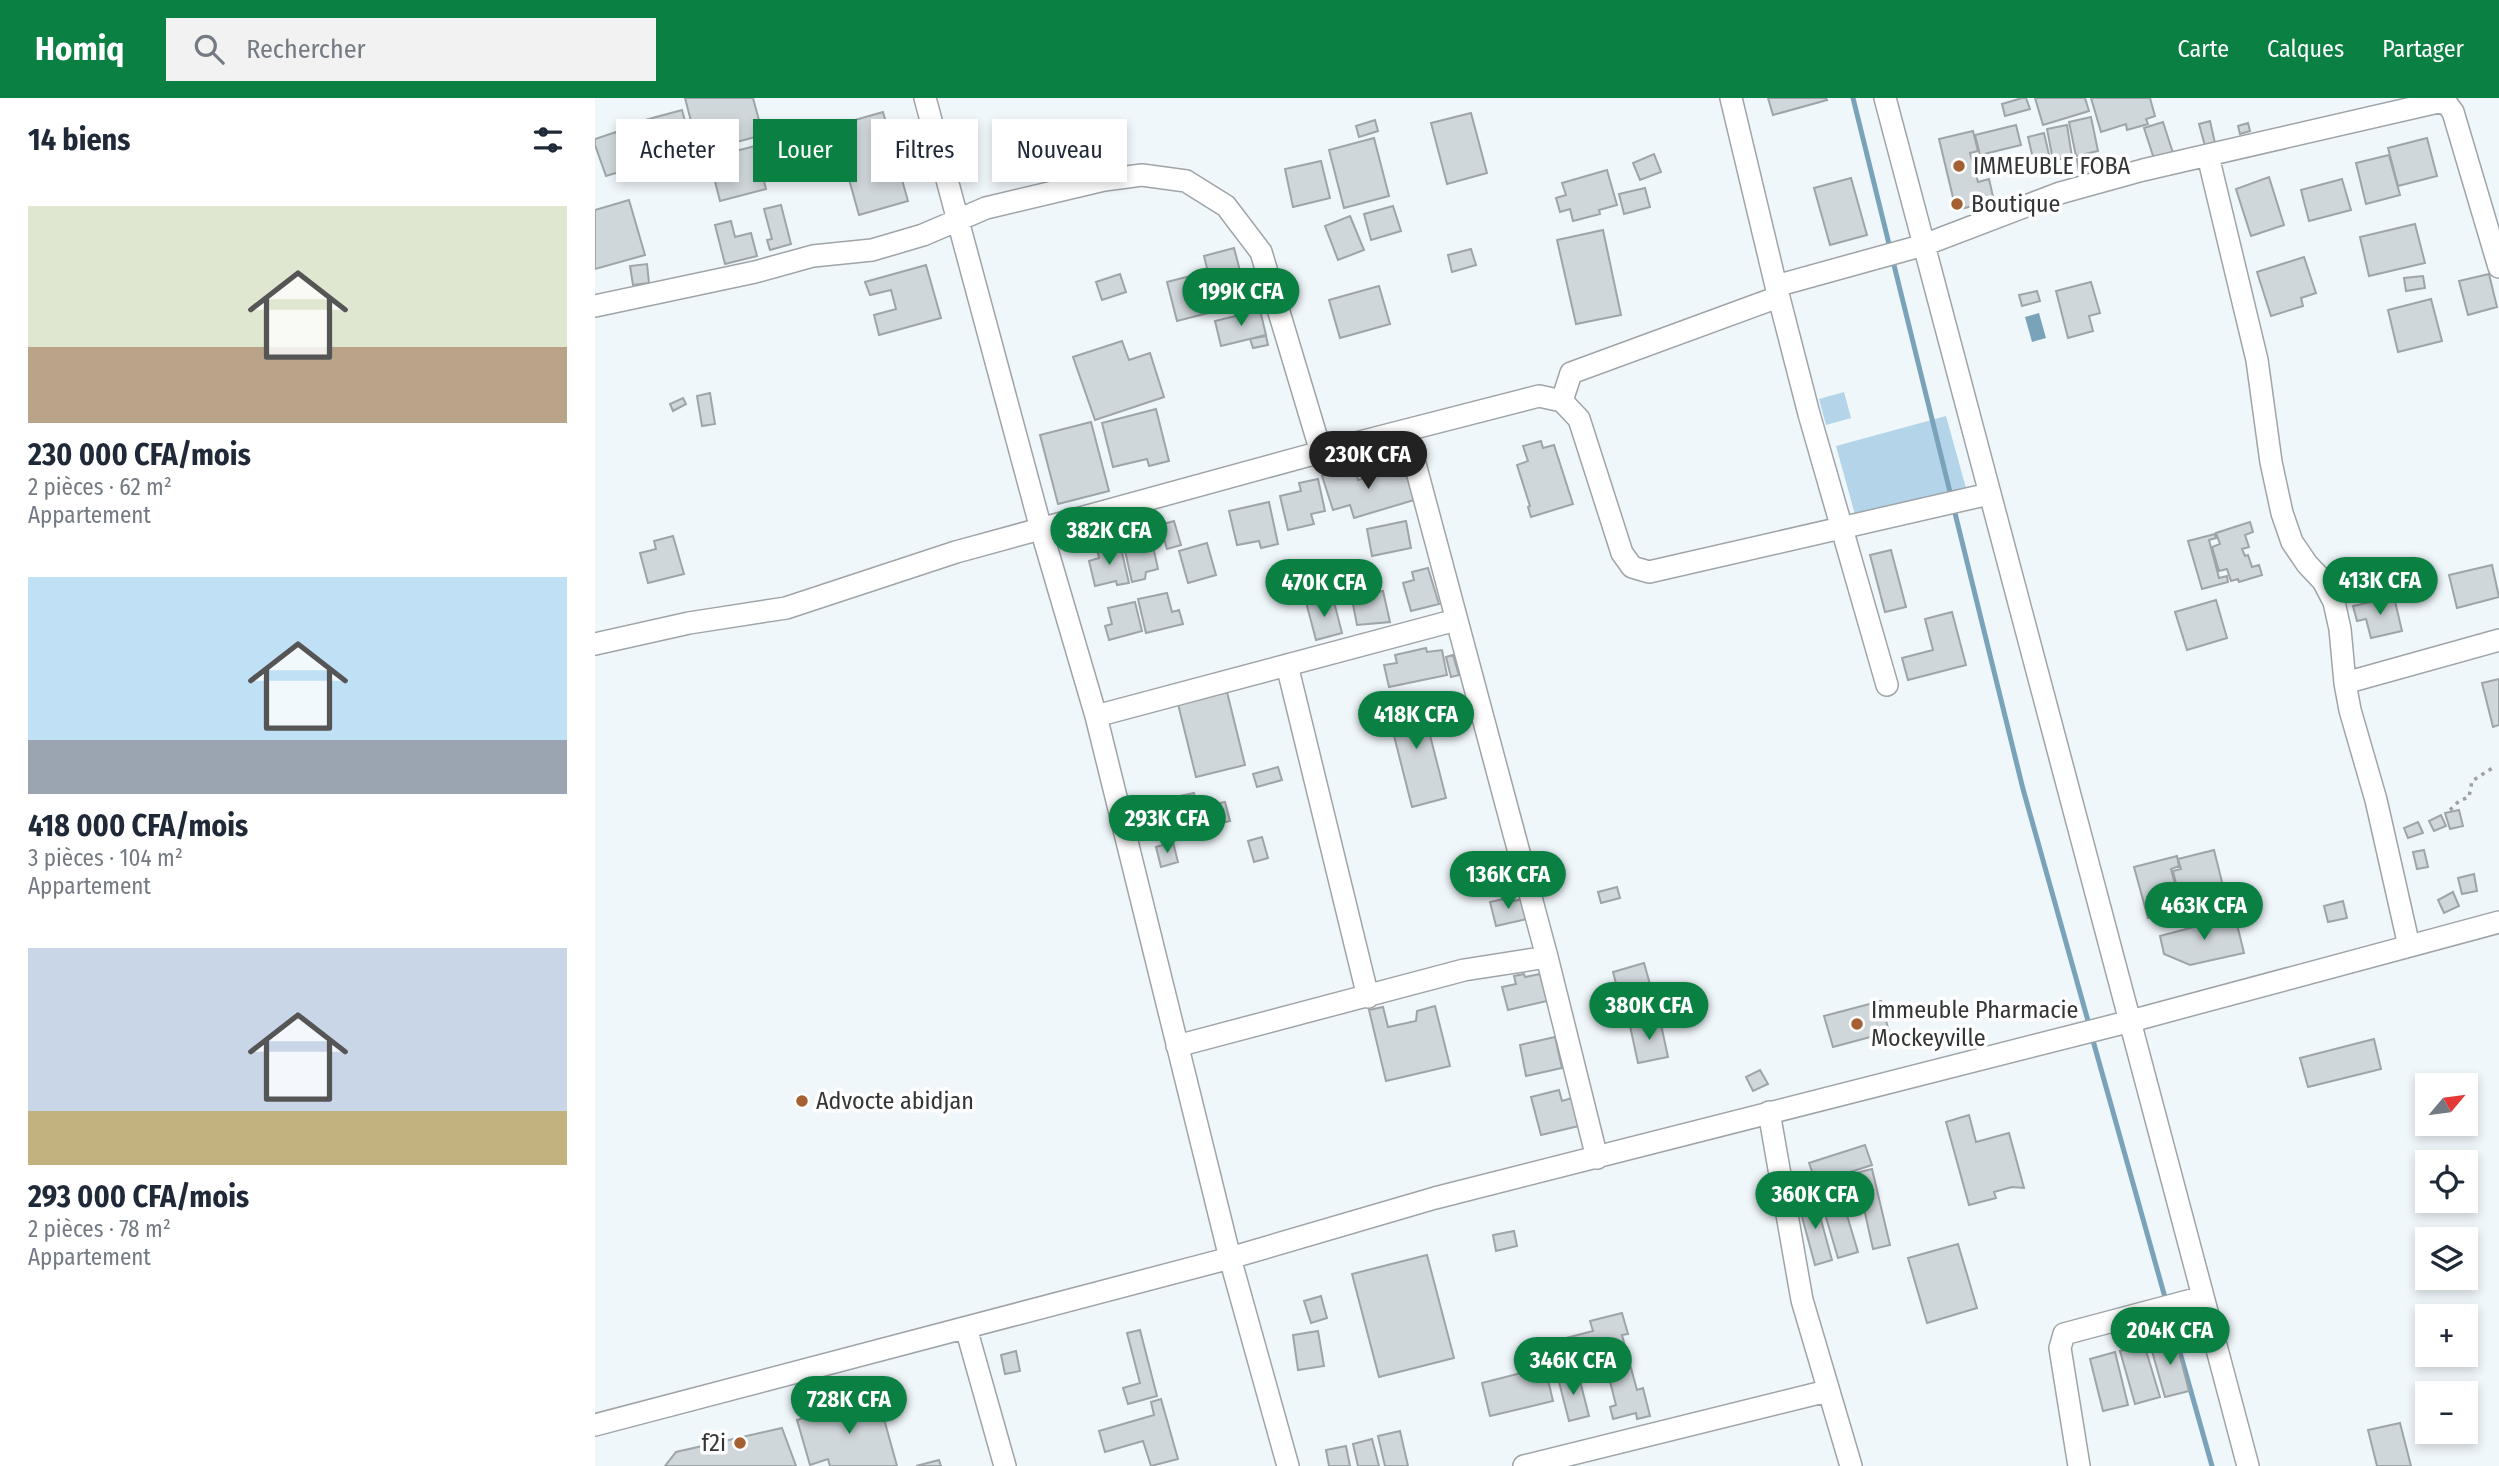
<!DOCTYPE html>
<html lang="fr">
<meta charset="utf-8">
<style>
:root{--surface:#fff;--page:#f2f2f3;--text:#1f2937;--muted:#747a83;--accent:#0b8043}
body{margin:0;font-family:"Fira Sans Condensed",sans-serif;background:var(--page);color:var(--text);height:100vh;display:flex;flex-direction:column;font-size:26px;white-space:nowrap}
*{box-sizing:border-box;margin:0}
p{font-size:23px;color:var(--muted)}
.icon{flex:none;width:38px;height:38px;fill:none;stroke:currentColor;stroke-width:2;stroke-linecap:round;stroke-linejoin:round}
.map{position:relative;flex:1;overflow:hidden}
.sheet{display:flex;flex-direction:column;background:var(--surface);width:595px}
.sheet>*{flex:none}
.top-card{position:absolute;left:21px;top:21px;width:665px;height:63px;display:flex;gap:14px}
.needle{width:46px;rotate:61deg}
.fabs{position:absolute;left:1820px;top:975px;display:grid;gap:14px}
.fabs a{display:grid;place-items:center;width:63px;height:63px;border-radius:0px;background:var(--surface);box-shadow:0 4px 10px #0003;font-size:35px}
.price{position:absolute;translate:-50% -60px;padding:0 16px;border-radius:24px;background:var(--accent);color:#fff;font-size:23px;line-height:46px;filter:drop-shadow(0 2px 4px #0008)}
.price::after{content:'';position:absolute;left:50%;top:42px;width:21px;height:16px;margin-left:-10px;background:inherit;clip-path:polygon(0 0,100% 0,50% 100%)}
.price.current{background:#222;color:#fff}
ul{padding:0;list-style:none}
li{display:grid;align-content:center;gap:14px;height:371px;padding:0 28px}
li span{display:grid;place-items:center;height:217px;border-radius:0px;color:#555}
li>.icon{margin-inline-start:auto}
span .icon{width:126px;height:126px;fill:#fffc;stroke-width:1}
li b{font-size:30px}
h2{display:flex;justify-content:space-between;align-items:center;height:84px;padding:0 28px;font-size:30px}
.chip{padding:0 24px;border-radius:0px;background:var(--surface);box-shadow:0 4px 10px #0003;font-size:24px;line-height:63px}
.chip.current{background:var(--accent);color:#fff}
header{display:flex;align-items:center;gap:42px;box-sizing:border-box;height:98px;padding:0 35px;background:var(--accent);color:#fff}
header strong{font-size:33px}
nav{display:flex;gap:38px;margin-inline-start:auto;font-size:24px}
.search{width:490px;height:63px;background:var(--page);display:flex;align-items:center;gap:18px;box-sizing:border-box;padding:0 24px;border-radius:0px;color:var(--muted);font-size:26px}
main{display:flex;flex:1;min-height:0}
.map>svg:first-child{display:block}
.green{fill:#b4d5e9}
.water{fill:#7aa3ba}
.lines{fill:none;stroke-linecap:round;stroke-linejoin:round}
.stream{stroke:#7aa3ba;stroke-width:5}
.building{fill:#d0d7db;stroke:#9ea5a8;stroke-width:2}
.minor-casing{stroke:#9ea4a8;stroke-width:24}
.path{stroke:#9da2a5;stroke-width:3.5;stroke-dasharray:3.5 5;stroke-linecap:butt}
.minor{stroke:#fff;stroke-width:21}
.poi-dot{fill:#a46030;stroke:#fff;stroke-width:2.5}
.labels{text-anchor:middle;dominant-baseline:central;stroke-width:7;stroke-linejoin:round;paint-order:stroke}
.poi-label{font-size:24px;fill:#333537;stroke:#fff;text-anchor:start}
</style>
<header>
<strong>Homiq</strong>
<div class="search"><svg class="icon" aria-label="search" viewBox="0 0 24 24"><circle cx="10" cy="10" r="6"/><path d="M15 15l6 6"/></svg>Rechercher</div>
<nav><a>Carte</a><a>Calques</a><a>Partager</a></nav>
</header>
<main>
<section class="sheet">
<h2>14 biens<svg class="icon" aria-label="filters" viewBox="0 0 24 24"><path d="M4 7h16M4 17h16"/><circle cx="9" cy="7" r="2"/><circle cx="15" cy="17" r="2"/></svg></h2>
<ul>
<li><span style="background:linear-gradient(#dfe7d0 65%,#b9a48a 0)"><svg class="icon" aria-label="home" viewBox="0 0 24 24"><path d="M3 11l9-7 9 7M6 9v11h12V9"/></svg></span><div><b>230 000 CFA/mois</b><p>2 pièces · 62 m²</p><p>Appartement</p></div></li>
<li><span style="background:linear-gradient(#bfe0f5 75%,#9aa5b1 0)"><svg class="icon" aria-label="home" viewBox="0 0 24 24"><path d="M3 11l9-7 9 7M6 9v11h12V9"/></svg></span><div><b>418 000 CFA/mois</b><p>3 pièces · 104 m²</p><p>Appartement</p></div></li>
<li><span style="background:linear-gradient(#c9d6e8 75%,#c2b280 0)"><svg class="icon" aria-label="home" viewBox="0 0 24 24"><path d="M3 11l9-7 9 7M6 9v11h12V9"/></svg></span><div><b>293 000 CFA/mois</b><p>2 pièces · 78 m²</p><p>Appartement</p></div></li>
</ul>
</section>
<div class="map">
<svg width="1904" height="1368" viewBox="0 0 1904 1368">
<rect width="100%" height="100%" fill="#f0f7fb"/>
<path class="green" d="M1249 294 1256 320 1231 327 1224 301Z
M1351 318 1371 390 1261 420 1241 348Z"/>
<path class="water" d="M1444 215 1451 240 1437 244 1430 219Z"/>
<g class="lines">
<path class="stream" d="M1258 0 1295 150
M1297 159 1356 398
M1358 407 1428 691 1495 930
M1497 939 1571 1203
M1573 1212 1617 1368"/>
</g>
<path class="building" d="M90 0H158L168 37 104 54Z
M1173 0H1231L1232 2 1178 17Z
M1427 0H1431L1435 11 1410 18 1407 6Z
M1440 0H1490L1494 13 1448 27Z
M1496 0H1555L1560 18 1551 21 1553 26 1532 32 1531 26 1506 34Z
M87 12 99 56 40 72 28 28Z
M288 14 313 103 264 117 239 28Z
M876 15 892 75 852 86 836 25Z
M1496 19 1503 53 1481 58 1474 24Z
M780 22 783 33 764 39 761 28Z
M1615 23 1620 45 1610 48 1604 26Z
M1568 24 1579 58 1560 64 1549 30Z
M1653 25 1655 33 1645 36 1643 28Z
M1421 27 1426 47 1385 57 1380 37Z
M1472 27 1477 59 1458 62 1452 31Z
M1378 33 1383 53 1375 55 1383 84 1394 81 1399 103 1361 112 1344 41Z
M21 34 34 71 11 78 0 47V41Z
M1449 35 1455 61 1439 65 1433 39Z
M779 40 794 98 749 110 734 52Z
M1832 40 1842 78 1803 88 1793 50Z
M160 48 171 91 125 103 114 60Z
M1059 56 1066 74 1045 82 1038 65Z
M1794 57 1805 97 1771 106 1761 65Z
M1506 58 1509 76 1485 80 1482 61Z
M726 63 735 100 698 109 690 71Z
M1012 72 1022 107 1004 112 1005 116 978 123 975 111 965 114 961 100 971 97 967 85Z
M1674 79 1689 127 1656 138 1641 91Z
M1256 80 1272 137 1235 147 1219 90Z
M1747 81 1756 112 1714 123 1706 92Z
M1050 90 1055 109 1029 116 1024 96Z
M34 102 50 157 0 171V112Z
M186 107 196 146 175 152 172 142 177 141 169 111Z
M798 108 806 133 776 142 769 116Z
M755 118 769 152 743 162 730 128Z
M136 123 140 139 156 135 162 158 130 166 120 127Z
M1820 126 1830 165 1774 178 1765 139Z
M1008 132 1026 217 981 226 962 142Z
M639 150 653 203 622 211 609 158Z
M876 151 881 167 857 174 853 157Z
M1709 159 1721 195 1706 200 1708 208 1676 218 1662 174Z
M52 166 54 185 38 187 35 168Z
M331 167 346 220 284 237 279 217 301 211 296 192 275 197 270 184Z
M607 175 617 214 582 223 572 184Z
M525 176 531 194 507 202 501 184Z
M1894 176 1902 209 1873 217 1864 183Z
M1828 178 1830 190 1811 193 1809 180Z
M1496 184 1505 215 1494 218 1498 233 1473 240 1461 193Z
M784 188 795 226 745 240 734 202Z
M1442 193 1445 203 1427 208 1424 197Z
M1836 201 1847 243 1803 254 1793 212Z
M665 212 671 237 626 248 620 223Z
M671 238 673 247 658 250 655 241Z
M527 243 534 262 555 255 569 299 500 322 478 259Z
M115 295 120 326 107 328 102 298Z
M88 300 91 306 78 313 75 306Z
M561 311 574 363 554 368 552 361 518 369 507 325Z
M496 324 514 393 463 406 445 337Z
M946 343 948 350 959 347 978 406 936 419 933 409 935 408 922 367 933 363 928 348Z
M759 369 763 382 809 369 819 402 759 420 755 407 738 412 727 378Z
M723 381 730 413 716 416 719 426 693 432 685 398 706 393 704 385Z
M674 404 683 446 666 450 664 443 642 447 634 413Z
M579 423 586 447 572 451 565 427Z
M811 423 816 450 777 458 772 431Z
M1655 424 1658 434 1650 437 1654 449 1647 451 1650 458 1653 457 1657 469 1664 467 1667 477 1644 484 1643 481 1636 483 1632 471 1624 473 1617 449 1625 446 1621 435Z
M1620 436 1621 440 1614 442 1624 480 1632 478 1633 484 1607 491 1593 443Z
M78 438 89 476 53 485 45 455 61 451 59 443Z
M552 438 554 448H558L563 471 551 474 550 481 537 484 528 444Z
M612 445 621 477 593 485 584 453Z
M525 446 534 485 522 487 521 483 500 488 494 463 504 460 502 451Z
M1296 452 1311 509 1290 514 1275 457Z
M1758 465 1764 482 1753 486 1746 469Z
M1897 467 1904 499 1862 510 1854 477Z
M833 470 844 506 816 513 808 485 819 482 817 474Z
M772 487 774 496 788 493 795 524 762 527 755 491Z
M572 495 577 514 584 512 588 526 551 535 543 501Z
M729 499 730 506 739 504 747 535 721 542 711 504Z
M1799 499 1807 533 1776 540 1771 521 1762 523 1758 508Z
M1621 502 1632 540 1592 552 1580 514Z
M540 504 547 533 514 542 510 528 517 526 513 510Z
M1357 514 1371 567 1313 582 1307 560 1338 552 1330 521Z
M831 550 832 554 847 552 852 577 794 589 789 567 802 565 800 557Z
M858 557 864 577 856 579 851 559Z
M1904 581V627L1898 629 1887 585Z
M632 594 650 667 601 679 583 606Z
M825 598 851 700 817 709 791 606Z
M683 669 687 682 662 689 658 676Z
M599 695 602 710 630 704 635 723 574 736 566 702Z
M558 698 563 723 553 725 548 700Z
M1864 712 1868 728 1855 731 1850 715Z
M1846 717 1851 728 1839 733 1834 723Z
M1823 724 1828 735 1813 740 1809 730Z
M667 739 673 760 659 764 653 743Z
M578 744 583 764 566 769 561 749Z
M1619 752 1631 800 1594 809 1593 802 1585 803 1578 773 1586 771 1583 761Z
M1829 752 1833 769 1822 771 1818 754Z
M919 754 929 792 911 797 901 759Z
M1582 758 1584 768 1576 771 1585 805 1590 803 1592 810 1553 820 1539 769Z
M1879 776 1882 793 1867 796 1863 780Z
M1022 789 1025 800 1006 805 1003 794Z
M1858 794 1864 808 1849 815 1843 802Z
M918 799 919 803 927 801 932 821 901 828 895 804Z
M1748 803 1752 820 1733 824 1729 808Z
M1640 818 1649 855 1595 867 1569 856 1565 838Z
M1049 865 1059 900 1027 909 1018 874Z
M929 876 930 879 945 876 952 903 913 912 907 889 921 886 919 878Z
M1286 903 1294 934 1238 949 1229 918Z
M840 908 855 968 791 983 774 912 788 909 793 929 821 923 822 913Z
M1065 922 1073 959 1043 965 1035 928Z
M960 939 967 970 931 978 925 947Z
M1779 941 1786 971 1713 989 1705 960Z
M1165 972 1173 986 1158 993 1151 979Z
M964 992 967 1003 980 999 988 1027 946 1037 936 999Z
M1374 1017 1381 1044 1414 1035 1429 1090 1417 1089 1399 1094 1401 1100 1374 1107 1351 1024Z
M1270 1047 1277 1067 1221 1085 1214 1065Z
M1277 1071 1295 1147 1278 1151 1261 1075Z
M1242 1084 1263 1154 1243 1160 1222 1089Z
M1220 1100 1237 1162 1220 1167 1203 1104Z
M919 1133 922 1148 901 1153 898 1137Z
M1363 1146 1382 1210 1332 1225 1313 1160Z
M832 1157 859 1260 784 1279 757 1176Z
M726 1198 732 1220 716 1225 709 1203Z
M1875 1214 1877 1225 1871 1226V1218H1859Z
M1027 1215 1033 1236 1027 1237 1042 1292 1048 1290 1055 1318 1042 1321 1041 1315 1018 1321 1015 1309 1021 1307 1008 1256 954 1270 948 1246 998 1233 995 1223Z
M545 1232 562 1298 533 1306 528 1290 545 1285 532 1235Z
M723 1233 729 1268 703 1272 698 1237Z
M1580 1239 1594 1293 1570 1299 1555 1246Z
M1549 1246 1565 1299 1540 1306 1525 1253Z
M421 1253 425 1273 410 1276 406 1257Z
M1520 1254 1533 1307 1508 1313 1495 1261Z
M950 1269 958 1303 895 1318 887 1285Z
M983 1275 994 1318 974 1323 963 1280Z
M283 1299 302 1368H235L233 1361 215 1367 202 1322Z
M566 1301 583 1361 556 1368 548 1343 510 1354 504 1333 559 1317 556 1304Z
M1805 1325 1816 1368H1782L1773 1332Z
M187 1330 201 1368H70L81 1354Z
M805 1333 813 1368H790L783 1338Z
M777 1341 784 1368H763L758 1346Z
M751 1348 755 1368H734L731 1352Z
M344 1362 346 1368H321Z"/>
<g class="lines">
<g class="minor-casing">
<path id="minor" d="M330 0 446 431 501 618 635 1160 693 1368
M1136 0 1181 188 1214 316 1292 587
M1290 0 1653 1368
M1613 58 1662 262 1676 364 1687 415 1697 444 1712 466 1728 483 1739 504 1745 531 1750 585
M1181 188 1329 147 1465 95 1548 72 1843 4 1852 6 1858 14 1904 169
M0 208 160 174 218 158 277 152 328 137 391 110 509 82 547 77 591 83 631 108 666 154 726 354
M967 303 976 275 1183 199
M811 332 952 859 1002 1060
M0 546 94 525 191 510 361 454 726 354 944 298 967 303 984 321 1027 455 1037 469 1054 474 1394 396
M692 567 773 899
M501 618 861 522
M1814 848 1781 702 1755 612 1750 585 1904 542
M582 948 869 872 952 859
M1174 1014 1207 1202 1256 1368
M371 1230 410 1368
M0 1327 635 1160 840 1100 1536 923 1904 824
M929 1368 1232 1293
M1484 1368 1465 1250 1469 1236 1608 1199"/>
</g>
<path class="path" d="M1855 712 1864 703 1874 699 1877 683 1899 669"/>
<use href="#minor" class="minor"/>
</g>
<g class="poi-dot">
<circle cx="1364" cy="68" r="7"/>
<circle cx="1362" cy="106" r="7"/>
<circle cx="1262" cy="926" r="7"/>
<circle cx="207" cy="1003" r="7"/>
<circle cx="145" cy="1345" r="7"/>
</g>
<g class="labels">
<g class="poi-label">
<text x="1378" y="68">IMMEUBLE FOBA</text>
<text x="1376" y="106">Boutique</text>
<text x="1276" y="912">Immeuble Pharmacie<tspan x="1276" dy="28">Mockeyville</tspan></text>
<text x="221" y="1003">Advocte abidjan</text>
<text x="131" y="1345" text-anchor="end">f2i</text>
</g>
</g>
</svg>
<div class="fabs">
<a><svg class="needle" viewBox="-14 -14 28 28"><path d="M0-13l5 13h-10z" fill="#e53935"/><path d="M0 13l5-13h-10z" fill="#747a83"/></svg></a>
<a><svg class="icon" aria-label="locate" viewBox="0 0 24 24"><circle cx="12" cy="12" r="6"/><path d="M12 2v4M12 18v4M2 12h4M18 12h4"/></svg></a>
<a><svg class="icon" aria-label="layers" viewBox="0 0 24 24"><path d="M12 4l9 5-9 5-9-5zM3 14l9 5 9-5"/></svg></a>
<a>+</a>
<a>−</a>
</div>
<b class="price" style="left:646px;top:230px">199K CFA</b>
<b class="price current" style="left:773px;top:393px">230K CFA</b>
<b class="price" style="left:514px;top:469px">382K CFA</b>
<b class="price" style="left:1785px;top:519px">413K CFA</b>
<b class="price" style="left:729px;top:521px">470K CFA</b>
<b class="price" style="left:821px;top:653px">418K CFA</b>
<b class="price" style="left:572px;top:757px">293K CFA</b>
<b class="price" style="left:913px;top:813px">136K CFA</b>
<b class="price" style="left:1609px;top:844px">463K CFA</b>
<b class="price" style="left:1054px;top:944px">380K CFA</b>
<b class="price" style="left:1220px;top:1133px">360K CFA</b>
<b class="price" style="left:1575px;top:1269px">204K CFA</b>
<b class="price" style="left:978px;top:1299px">346K CFA</b>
<b class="price" style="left:254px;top:1338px">728K CFA</b>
<div class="top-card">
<a class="chip">Acheter</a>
<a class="chip current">Louer</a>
<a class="chip">Filtres</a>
<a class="chip">Nouveau</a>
</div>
</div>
</main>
